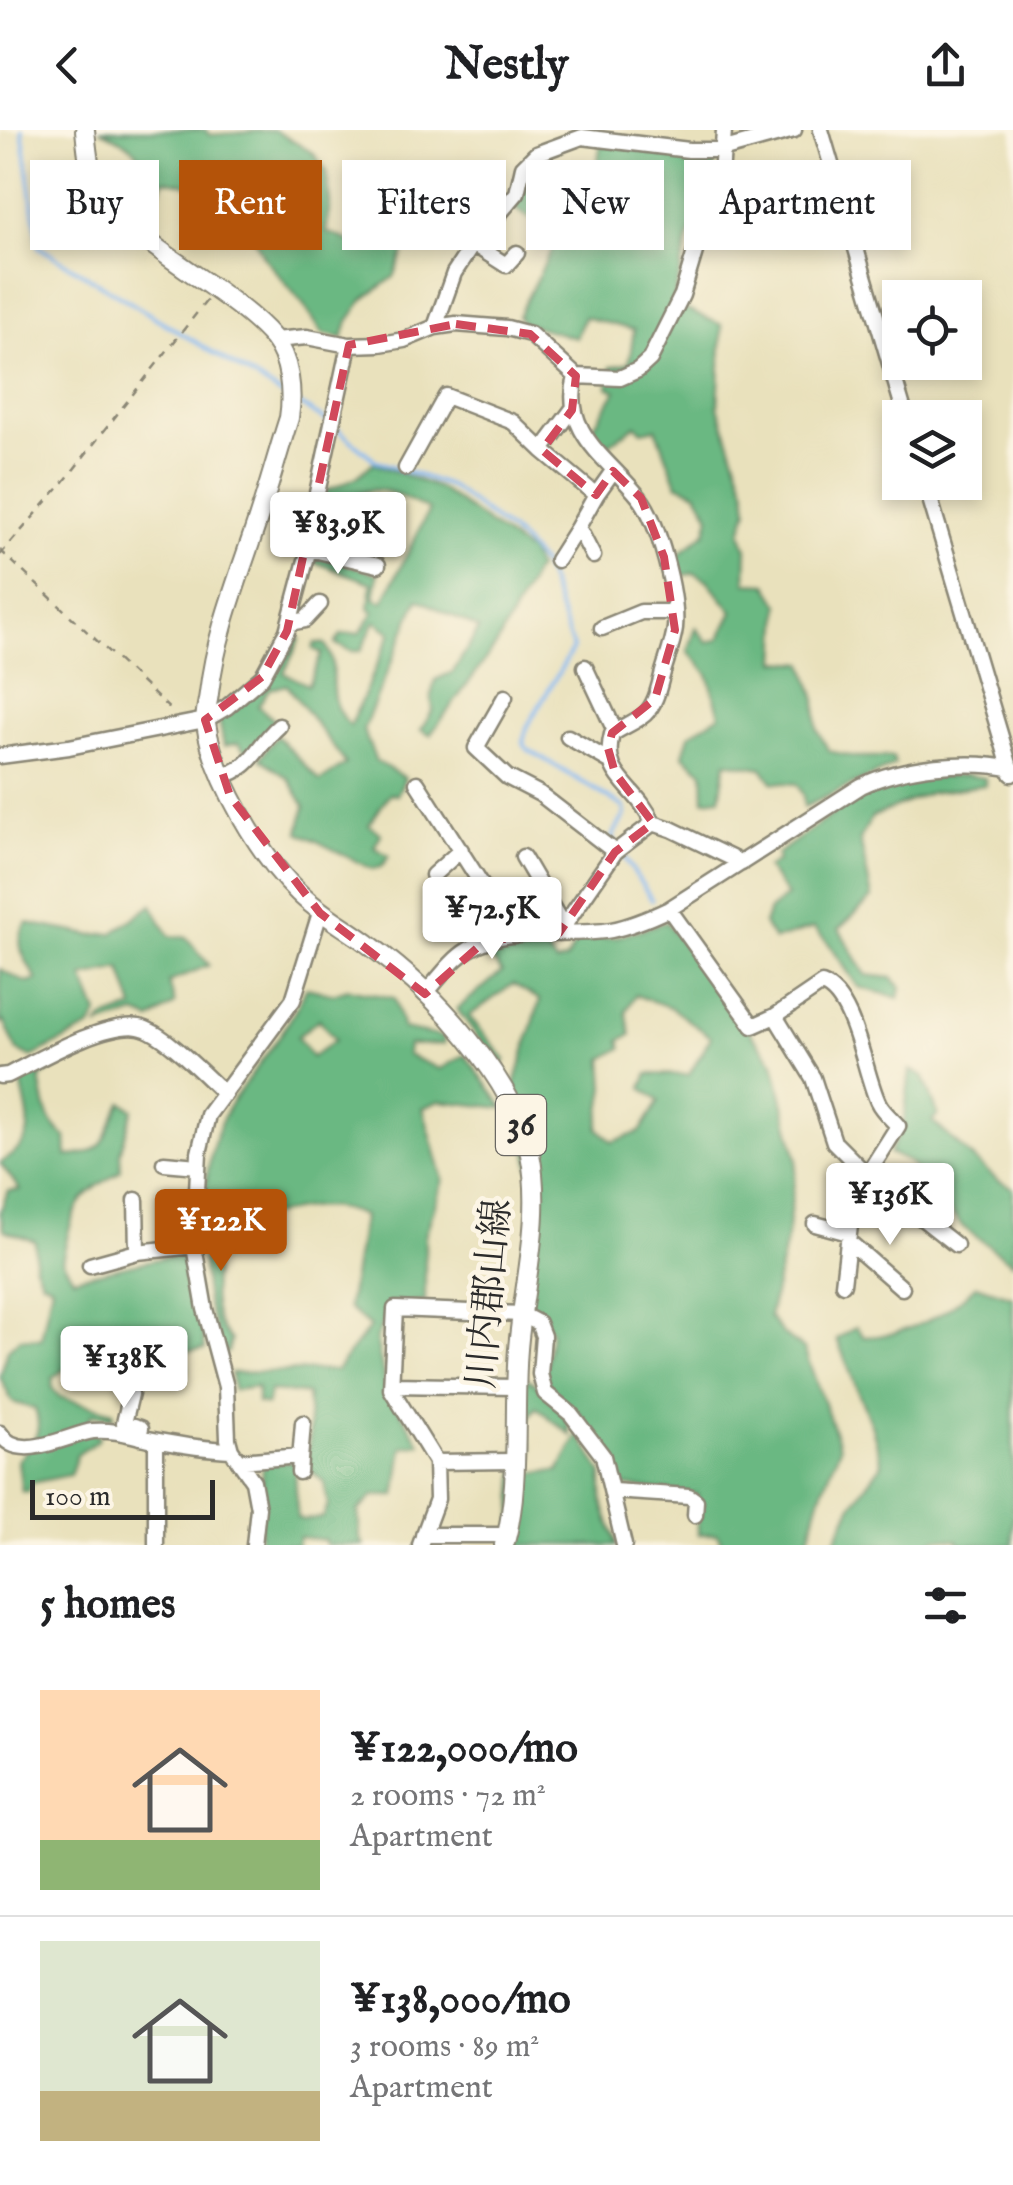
<!DOCTYPE html>
<meta charset="utf-8">
<style>
:root{--surface:#fff;--page:#f2f2f2;--text:#202124;--muted:#757577;--line:#e0e0e0;--accent:#b45309}
body{margin:0;font-family:"IM FELL English","Noto Serif JP",serif;background:var(--page);color:var(--text);height:100vh;display:flex;flex-direction:column;font-size:38px;white-space:nowrap}
*{box-sizing:border-box;margin:0}
p{font-size:32px;color:var(--muted)}
.icon{flex:none;width:55px;height:55px;fill:none;stroke:currentColor;stroke-width:2;stroke-linecap:round;stroke-linejoin:round}
.map{position:relative;height:1415px;overflow:hidden}
.drawer{display:flex;flex-direction:column;background:var(--surface);flex:1}
.drawer>*{flex:none}
.banner{position:absolute;left:30px;top:30px;width:955px;height:90px;display:flex;gap:20px}
.controls{position:absolute;left:882px;top:150px;display:grid;gap:20px}
.controls a{display:grid;place-items:center;width:100px;height:100px;border-radius:0px;background:var(--surface);box-shadow:0 5px 15px #0003;font-size:50px}
.scale{position:absolute;left:30px;bottom:25px;width:185px;box-sizing:border-box;padding-left:10px;border:5px solid #2b2b2b;border-top:0;font-size:28px;line-height:35px;white-space:nowrap;color:#2b2b2b;-webkit-text-stroke:8px #fcf5e5;paint-order:stroke}
.price{position:absolute;translate:-50% -85px;padding:0 22px;border-radius:10px;background:#fff;color:#222;font-size:32px;line-height:65px;filter:drop-shadow(0 2px 5px #0008)}
.price::after{content:'';position:absolute;left:50%;top:60px;width:30px;height:22px;margin-left:-15px;background:inherit;clip-path:polygon(0 0,100% 0,50% 100%)}
.price.selected{background:var(--accent);color:#fff}
ul{padding:0;list-style:none}
li{display:flex;align-items:center;gap:30px;height:250px;padding:0 40px}
li+li{border-top:2px solid var(--line)}
li span{display:grid;place-items:center;flex:none;width:280px;height:200px;border-radius:0px;color:#555}
li>.icon{margin-inline-start:auto}
span .icon{width:120px;height:120px;fill:#fffc;stroke-width:1}
li b{font-size:42px}
h2{display:flex;justify-content:space-between;align-items:center;height:120px;padding:0 40px;font-size:42px}
.tag{padding:0 35px;border-radius:0px;background:var(--surface);box-shadow:0 5px 15px #0003;font-size:35px;line-height:90px}
.tag.selected{background:var(--accent);color:#fff}
header{display:flex;justify-content:space-between;align-items:center;height:130px;padding:0 40px;background:var(--surface);font-size:45px;font-weight:700}
.map>svg:first-child{display:block}
.forest{fill:#6ab882;stroke:#4a7256;stroke-width:2.5;fill-rule:evenodd}
.lines{fill:none;stroke-linecap:round;stroke-linejoin:round}
.stream{stroke:#83b8f1;stroke-width:4}
.minor-casing{stroke:#8a8674;stroke-width:19}
.major-casing{stroke:#8a8674;stroke-width:22}
.path{stroke:#8a8674;stroke-width:2.5;stroke-dasharray:8 8;stroke-linecap:butt}
.minor{stroke:#fff;stroke-width:14}
.major{stroke:#fff;stroke-width:18}
.marked{fill:none;stroke:#d1495b;stroke-width:8;stroke-dasharray:20 12;stroke-linejoin:round}
.labels{text-anchor:middle;dominant-baseline:central;stroke-width:9;stroke-linejoin:round;paint-order:stroke}
.shield{fill:#fcf5e5;stroke:#6a6863;stroke-width:2.5}
.shield-label{font-size:35px;font-weight:bold;fill:#2b2b2b}
.street-label{font-size:38px;fill:#2b2b2b;stroke:#fcf5e5}
</style>
<header><svg class="icon" aria-label="back" viewBox="0 0 24 24"><path d="M15 5l-7 7 7 7"/></svg>Nestly<svg class="icon" aria-label="share" viewBox="0 0 24 24"><path d="M12 15V3M7 8l5-5 5 5M5 13v7h14v-7"/></svg></header>
<div class="map">
<svg width="1013" height="1415" viewBox="0 0 1013 1415">
<rect width="100%" height="100%" fill="#fcf5e5"/>
<filter id="ink" filterUnits="userSpaceOnUse"><feTurbulence type="fractalNoise" baseFrequency=".01" numOctaves="2"/><feDisplacementMap in="SourceGraphic" scale="20" xChannelSelector="R" yChannelSelector="G"/><feConvolveMatrix kernelMatrix="1 2 1 2 8 2 1 2 1" color-interpolation-filters="sRGB"/></filter>
<filter id="wash" filterUnits="userSpaceOnUse"><feTurbulence type="fractalNoise" baseFrequency=".0048" numOctaves="4" result="noise"/><feDisplacementMap in="SourceGraphic" scale="40" xChannelSelector="R" yChannelSelector="G"/><feGaussianBlur stdDeviation="2.25" result="paint"/><feColorMatrix in="noise" values="0 0 0 0 0 0 0 0 0 0 0 0 0 0 0 0 0 1.4 0 .05"/><feComposite in="paint" operator="in"/></filter>
<g filter="url(#wash)">
<rect width="100%" height="100%" fill="#e9e1bc"/>
<path class="forest" d="M99 0H206L209 5 274 0 313 23 327 42 330 74 326 102 352 112 357 88 429 95 410 108 394 147 363 170 348 191 343 208 323 204 303 174 263 126 249 97 243 66 164 50 145 96 125 78 108 50 113 48 135 75C154 31 141 17 99 0Z
M601 14 715 27 712 55 688 109 673 174 722 195 718 277 746 360 748 379 741 402 747 419 746 453 767 454 780 475 777 531 804 533 816 570 817 599 829 621 855 627H893L895 635 804 677 803 665 797 654 772 652 762 638 726 632 720 668 704 670 703 642 683 625 689 605 720 585 708 544 688 521 696 498 708 512 719 509 733 482 707 450 694 443 676 447 672 430 706 402 710 386 697 363 677 354 656 298 642 301 636 295 608 315 594 307 592 299 616 261 608 257 611 237 629 233 634 200 584 187 576 208 523 193 518 186 557 109 513 76 525 48C553 43 570 45 597 35Z
M373 333 439 358 530 423 537 438 497 514 430 605 421 600 433 580 431 567 435 550 453 542 479 499 418 469 363 600 376 631 405 648 397 665 390 663 369 695 381 704 374 717 389 726 381 737 372 739 299 702 305 676 289 649 260 628 277 606 320 651 346 634 287 555 269 559 258 576 275 591 248 624 238 613 224 616 219 589 272 545 290 505 300 509 284 543 308 555 322 523 313 519 315 513 325 514C343 542 319 564 350 596L391 503 375 491 361 521H351L335 514 341 505 360 503 374 482 369 479 372 453 312 431 314 424 378 444 374 468 383 472 429 380C391 362 368 344 336 384L325 380 324 362 357 347Z
M966 645 985 648V655L929 663 872 687 860 709 872 768 839 799 866 845 892 848 901 857 899 868 858 857 829 814 814 798 774 810 764 794 769 780 787 766 767 738 778 731 777 724 857 667 909 649Z
M152 775 169 806 186 807 209 835 169 852 175 874 151 890 136 884 99 896 104 889 134 878 121 839 83 847 98 884 91 897 31 927 17 920 4 891 0 893V839L27 853 37 850C25 829 12 814 27 793L91 805 113 803Z
M666 792 774 933 797 1030 787 1106 769 1187 784 1205 804 1219 840 1317 821 1365 807 1415H723L717 1404H698L697 1364 617 1355C602 1314 588 1286 550 1261L545 1244 551 1201 543 1188 528 1177 539 1088 515 954 540 870 513 854 469 886 506 930 500 937 457 879 502 842 487 823 515 817H544L556 833 566 830 577 811 616 807ZM635 865 670 877 711 907 689 945 648 944 642 958 659 971 640 1002 612 1012 598 998 605 957 603 929 622 918 620 910 631 905 626 882Z
M306 858 333 864 348 859 394 868 403 899 443 907 444 914 408 915 407 925 440 939 465 925 504 978 439 971 423 978 443 1050 425 1106V1172L391 1173 376 1209 386 1259 421 1314 403 1317 396 1366H373L358 1381 360 1408 364 1415H326L325 1410 299 1407 297 1415H259L263 1334 295 1331 297 1387 303 1390 323 1387 328 1375 324 1352 306 1336 310 1306 307 1264 270 1261 267 1275 257 1273V1257L233 1260 231 1243 336 1240 370 1197 348 1178 363 1086C317 1065 261 1086 218 1108 215 1140 204 1187 231 1210L228 1222 223 1223C218 1206 211 1189 207 1171 198 1118 201 1021 230 975 256 936 288 902 306 858ZM319 889 335 910 312 927 297 907Z
M68 920 73 925 40 947C44 970 45 993 66 1007L67 1026C111 1025 103 1002 122 972L133 979 120 1023 121 1040C110 1049 90 1059 83 1069 70 1086 67 1110 62 1130L73 1148 184 1123 191 1126 205 1219 183 1221 187 1238 182 1248C165 1243 150 1245 134 1241 92 1234 92 1215 53 1248L52 1258 60 1267 113 1282V1287L91 1284 88 1293 78 1298 99 1306 98 1310 77 1325 70 1345 31 1353 29 1362H22L18 1331C32 1313 44 1303 35 1279L12 1272 0 1247 8 1219 20 1208 41 1209 52 1155 42 1151 35 1136V1111L4 1100 0 1082 8 1061 20 1060 0 1033C42 1009 27 988 20 946Z
M910 940 923 946 938 984 932 991 997 1050 1013 1058V1133L963 1097 909 1032 889 1023 903 997Z
M976 1155 1013 1167V1415H961L958 1410 937 1408 920 1415H833L851 1377 882 1334 872 1297 837 1209 856 1197 864 1207C906 1206 948 1185 976 1155Z
M521 1246C545 1255 568 1280 571 1305L536 1277 525 1295 533 1318 531 1343 559 1341 579 1304 602 1344V1371L617 1415H511Z"/>
<g class="lines">
<path class="stream" d="M22 0 39 117 286 267
M299 274 327 291
M336 298 376 331 450 356 519 408 543 435 573 518 527 597 523 612 527 619 624 677 625 685 612 707 616 716
M622 724 652 770"/>
</g>
</g>
<g filter="url(#ink)">
<g class="lines">
<g class="minor-casing">
<path id="minor" d="M821 0 906 288
M473 114 506 135 517 123
M435 197 454 143 473 114 517 63 523 37 536 24 582 7 689 20H721L794 0
M275 210 307 207 349 215 380 214 404 210 435 197 456 194 507 198 530 204 576 246 620 248 638 240 650 229 682 165 706 85 721 49 724 0
M576 246C561 303 608 328 639 367 659 392 678 466 675 498 673 513 667 528 663 542 659 556 656 574 645 584 636 592 622 597 612 604 600 648 637 655 653 693
M572 280 542 320 596 365 613 341
M406 338 446 266 513 292 542 320
M925 352 1012 644
M309 419 378 435
M593 426 578 397 596 365
M557 430 578 397
M289 493 305 490 320 474
M602 498 641 482H675
M585 537 615 601
M505 567 476 618 507 647 540 664 615 722
M568 607 608 630
M0 626 69 617 205 590 227 577 262 547 287 501 317 389V363L349 215
M222 646C253 638 256 616 279 596
M417 653 514 805
M653 693 671 699 742 733
M523 727 564 797
M433 745 461 720
M669 779 753 896 775 886 822 854C855 866 864 943 878 972 882 981 892 989 898 996L867 1045 834 1012 813 948 775 886
M559 803 615 722 653 693
M425 864C438 850 451 830 468 820 510 793 564 808 611 800 632 796 650 788 669 779L861 656C902 636 969 629 1013 639
M0 946 8 945C38 930 105 891 139 897 163 901 205 946 225 964
M164 1033 198 1036
M136 1070 137 1122
M815 1094 849 1103
M848 1111 902 1158
M90 1135 137 1122 194 1116
M843 1154 853 1070 867 1045 956 1115
M392 1255 514 1257
M131 1264 124 1293 141 1298 139 1307
M0 1303C18 1334 67 1305 93 1301 114 1299 134 1306 154 1310 180 1315 206 1319 231 1320
M156 1311V1415
M239 1331 300 1326
M436 1332 513 1331
M299 1342 303 1293
M613 1361 689 1366 696 1371 695 1385
M423 1405H508
M254 1415 258 1378 253 1351 231 1320 228 1309 226 1257 205 1179 194 1116 199 1023 208 985 293 870 320 783
M420 1415 437 1369 436 1332 391 1259 395 1179 521 1184 538 1193 543 1206 540 1244 545 1263 571 1284 603 1326 624 1415"/>
</g>
<g class="major-casing">
<path id="major" d="M85 0C87 18 88 36 95 52 122 112 229 156 273 208 290 229 293 262 289 288 278 322 269 356 258 389 239 447 216 502 209 563 208 573 204 584 206 593 213 647 260 726 299 763 321 785 348 798 372 817 433 861 514 948 530 1024 543 1087 523 1156 518 1219 513 1277 521 1362 504 1415"/>
</g>
<path class="path" d="M0 420 174 583
M0 425 63 353 207 170"/>
<use href="#minor" class="minor"/>
<use href="#major" class="major"/>
</g>
</g>
<path class="marked" d="M456 194 530 204 576 246 572 280 542 320 596 365 613 341 641 368 664 427 675 500 655 569 612 603 608 618 615 643 653 693 615 722 559 803 485 811 425 864 320 783 230 666 205 590 262 547 287 501 349 215Z"/>
<g class="labels">
<rect class="shield" x="496" y="965" width="50" height="60" rx="8"/>
<g class="shield-label">
<text x="521" y="995">36</text>
</g>
<g class="street-label">
<text transform="translate(491 1164) rotate(-85)">川内郡山線</text>
</g>
</g>
</svg>
<div class="controls">
<a><svg class="icon" aria-label="locate" viewBox="0 0 24 24"><circle cx="12" cy="12" r="6"/><path d="M12 2v4M12 18v4M2 12h4M18 12h4"/></svg></a>
<a><svg class="icon" aria-label="layers" viewBox="0 0 24 24"><path d="M12 4l9 5-9 5-9-5zM3 14l9 5 9-5"/></svg></a>
</div>
<div class="scale">100 m</div>
<b class="price" style="left:338px;top:447px">¥83.9K</b>
<b class="price" style="left:492px;top:832px">¥72.5K</b>
<b class="price" style="left:890px;top:1118px">¥136K</b>
<b class="price selected" style="left:221px;top:1144px">¥122K</b>
<b class="price" style="left:124px;top:1281px">¥138K</b>
<div class="banner">
<a class="tag">Buy</a>
<a class="tag selected">Rent</a>
<a class="tag">Filters</a>
<a class="tag">New</a>
<a class="tag">Apartment</a>
</div>
</div>
<section class="drawer">
<h2>5 homes<svg class="icon" aria-label="filters" viewBox="0 0 24 24"><path d="M4 7h16M4 17h16"/><circle cx="9" cy="7" r="2"/><circle cx="15" cy="17" r="2"/></svg></h2>
<ul>
<li><span style="background:linear-gradient(#ffd9b3 75%,#8fb573 0)"><svg class="icon" aria-label="home" viewBox="0 0 24 24"><path d="M3 11l9-7 9 7M6 9v11h12V9"/></svg></span><div><b>¥122,000/mo</b><p>2 rooms · 72 m²</p><p>Apartment</p></div></li>
<li><span style="background:linear-gradient(#dfe7d0 75%,#c2b280 0)"><svg class="icon" aria-label="home" viewBox="0 0 24 24"><path d="M3 11l9-7 9 7M6 9v11h12V9"/></svg></span><div><b>¥138,000/mo</b><p>3 rooms · 89 m²</p><p>Apartment</p></div></li>
</ul>
</section>
